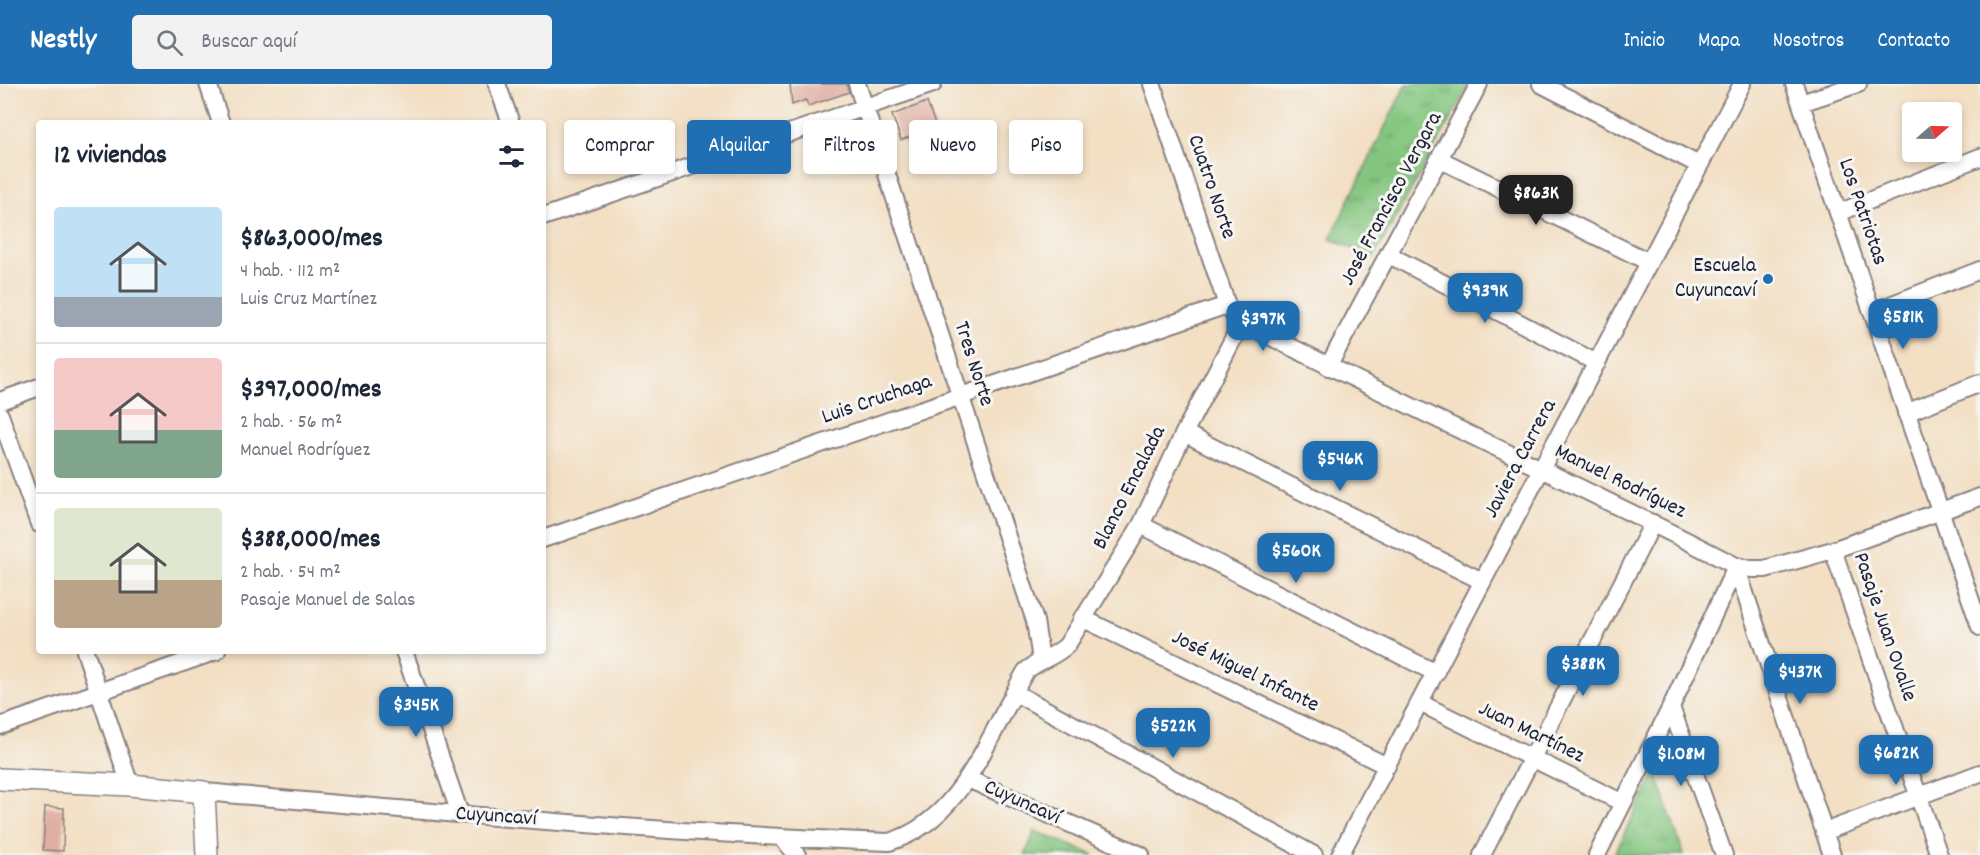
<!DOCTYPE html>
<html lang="es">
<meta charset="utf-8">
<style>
:root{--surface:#fff;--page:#f2f2f3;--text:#1f2937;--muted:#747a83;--line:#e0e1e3;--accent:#1f6fb2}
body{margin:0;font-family:Dekko,sans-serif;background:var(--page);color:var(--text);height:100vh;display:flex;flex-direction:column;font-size:22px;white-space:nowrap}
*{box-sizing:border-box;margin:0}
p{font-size:20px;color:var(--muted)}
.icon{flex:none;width:33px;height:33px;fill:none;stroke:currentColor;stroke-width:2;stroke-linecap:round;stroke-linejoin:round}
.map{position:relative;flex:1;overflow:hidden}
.details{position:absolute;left:36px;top:36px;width:510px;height:534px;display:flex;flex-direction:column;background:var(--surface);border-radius:6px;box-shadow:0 3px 9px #0003}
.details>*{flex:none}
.hud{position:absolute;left:564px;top:36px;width:570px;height:54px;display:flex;gap:12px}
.needle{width:39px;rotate:70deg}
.buttons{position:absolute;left:1902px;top:18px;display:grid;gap:12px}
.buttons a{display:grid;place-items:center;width:60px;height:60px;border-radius:6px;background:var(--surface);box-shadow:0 3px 9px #0003;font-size:30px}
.price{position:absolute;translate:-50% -51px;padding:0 14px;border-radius:12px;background:var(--accent);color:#fff;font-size:20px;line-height:39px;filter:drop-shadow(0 2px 3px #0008)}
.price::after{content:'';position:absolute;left:50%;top:36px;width:18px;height:14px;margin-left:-9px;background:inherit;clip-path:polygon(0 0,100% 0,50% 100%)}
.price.current{background:#222;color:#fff}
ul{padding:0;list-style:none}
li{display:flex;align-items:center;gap:18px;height:150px;padding:0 18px}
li+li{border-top:2px solid var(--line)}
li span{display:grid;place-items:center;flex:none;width:168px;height:120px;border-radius:6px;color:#555}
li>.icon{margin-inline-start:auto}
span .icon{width:72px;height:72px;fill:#fffc;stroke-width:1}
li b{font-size:26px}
h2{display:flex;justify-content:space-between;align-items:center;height:72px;padding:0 18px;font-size:26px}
.pill{padding:0 21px;border-radius:6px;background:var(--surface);box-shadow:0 3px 9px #0003;font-size:21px;line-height:54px}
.pill.current{background:var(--accent);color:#fff}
header{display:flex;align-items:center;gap:36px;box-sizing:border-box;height:84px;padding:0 30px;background:var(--accent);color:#fff}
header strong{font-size:28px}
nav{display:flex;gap:33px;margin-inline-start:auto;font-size:21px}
.search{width:420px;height:54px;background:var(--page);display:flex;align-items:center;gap:15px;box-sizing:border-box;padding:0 21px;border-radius:6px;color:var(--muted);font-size:22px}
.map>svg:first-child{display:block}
.park{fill:url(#park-tufts);stroke:#53745d;stroke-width:1.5}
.pitch{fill:#84c67f;stroke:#53745d;stroke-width:1.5}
.building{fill:#e0aea3}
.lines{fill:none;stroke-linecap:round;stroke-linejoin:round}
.minor-casing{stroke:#8a807f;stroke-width:20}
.tertiary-casing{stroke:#8a807f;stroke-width:24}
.minor{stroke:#fff;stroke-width:16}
.tertiary{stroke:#fff;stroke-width:21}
.poi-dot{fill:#1f6fb2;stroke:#f6f6f2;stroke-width:2}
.labels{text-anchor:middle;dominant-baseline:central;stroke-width:6;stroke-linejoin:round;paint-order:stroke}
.street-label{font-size:22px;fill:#22223b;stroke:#f6f6f2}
.poi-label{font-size:22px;fill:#22223b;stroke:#f6f6f2;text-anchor:end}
</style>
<header>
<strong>Nestly</strong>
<div class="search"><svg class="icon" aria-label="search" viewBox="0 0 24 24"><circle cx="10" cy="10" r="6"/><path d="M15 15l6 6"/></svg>Buscar aquí</div>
<nav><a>Inicio</a><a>Mapa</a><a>Nosotros</a><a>Contacto</a></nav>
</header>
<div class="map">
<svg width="1980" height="771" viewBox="0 0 1980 771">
<defs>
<pattern id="park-tufts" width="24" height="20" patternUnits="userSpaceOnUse" patternTransform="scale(1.5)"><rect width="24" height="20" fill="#84c67f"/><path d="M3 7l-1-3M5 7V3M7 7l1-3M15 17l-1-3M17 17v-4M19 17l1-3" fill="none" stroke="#6ca069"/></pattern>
</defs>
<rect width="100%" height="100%" fill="#f6f6f2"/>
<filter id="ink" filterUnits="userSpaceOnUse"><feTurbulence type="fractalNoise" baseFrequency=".0167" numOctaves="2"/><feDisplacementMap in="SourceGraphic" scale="12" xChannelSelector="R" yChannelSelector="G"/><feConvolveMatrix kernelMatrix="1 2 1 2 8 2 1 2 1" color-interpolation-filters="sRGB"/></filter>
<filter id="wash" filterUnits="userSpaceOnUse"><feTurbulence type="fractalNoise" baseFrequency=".008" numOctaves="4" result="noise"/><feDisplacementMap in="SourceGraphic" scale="24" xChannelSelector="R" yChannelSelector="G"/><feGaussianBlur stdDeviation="1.35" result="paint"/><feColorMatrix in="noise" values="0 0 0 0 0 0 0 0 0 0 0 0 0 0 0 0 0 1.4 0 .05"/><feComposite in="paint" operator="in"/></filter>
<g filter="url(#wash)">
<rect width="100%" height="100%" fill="#f3dfc3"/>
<path class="park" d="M1406 0H1470L1374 173 1330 155Z
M1655 687 1684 771H1614Z"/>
<path class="pitch" d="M1035 747 1094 771H1025Z"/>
<g id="blocks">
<path class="building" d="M790 0H847L849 8 808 22 806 16 792 21Z
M927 18 941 57 914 67 909 53 901 56 892 31Z
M45 723 64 724 63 767 43 766Z"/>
</g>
</g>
<g filter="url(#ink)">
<use href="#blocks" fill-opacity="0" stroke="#8a807f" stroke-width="1.5"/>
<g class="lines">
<g class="minor-casing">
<path id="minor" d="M208 0 221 39
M497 0 511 39
M857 0 1035 537 1041 576
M1152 0 1227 221 1233 230 1242 238C1405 323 1573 397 1736 482L1751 485H1765L1833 466 1980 413
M1541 0 1699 81
M1794 0 1980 543
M1801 19 1858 0
M1439 75 1649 178
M1838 129 1980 73
M543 133 933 0
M1389 171 1597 279
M1872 228 1980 186
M1328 283 1479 0
M0 317 39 303
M1906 329 1980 299
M0 331 39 440
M1184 349 1482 497
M1141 441 1436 589
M543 455 1227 221
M1833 466 1939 771
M1736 482 1832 771
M1082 534 1387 682
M85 567 130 701
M404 567 460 730
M1015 609 1314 771
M1420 619 1623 719
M1671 623 1724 771
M0 642 217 567
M968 695 1141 771
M204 708C432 728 660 749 889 758 953 740 982 669 1011 615 1016 606 1020 596 1026 587 1039 576 1055 573 1067 561L1141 441 1184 349 1242 238
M1824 748 1980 689
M782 754 797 771
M1340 771 1742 0
M1482 771 1653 439
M1597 771 1671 623 1736 482"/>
</g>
<g class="tertiary-casing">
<path id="tertiary" d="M0 695 130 701 204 708 207 771"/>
</g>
<use href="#minor" class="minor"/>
<use href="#tertiary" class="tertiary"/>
</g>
</g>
<circle class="poi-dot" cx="1768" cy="195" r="6"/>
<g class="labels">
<g class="street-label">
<text transform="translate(1211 103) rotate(71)">Cuatro Norte</text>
<text transform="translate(1392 115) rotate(-62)">José Francisco Vergara</text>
<text transform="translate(1862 128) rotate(71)">Los Patriotas</text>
<text transform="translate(973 280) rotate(72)">Tres Norte</text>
<text transform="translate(877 316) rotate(-19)">Luis Cruchaga</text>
<text transform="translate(1521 375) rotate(-62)">Javiera Carrera</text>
<text transform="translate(1620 398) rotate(26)">Manuel Rodríguez</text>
<text transform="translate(1130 404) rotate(-63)">Blanco Encalada</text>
<text transform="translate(1884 543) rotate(71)">Pasaje Juan Ovalle</text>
<text transform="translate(1245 588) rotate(26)">José Miguel Infante</text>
<text transform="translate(1531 649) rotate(26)">Juan Martínez</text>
<text transform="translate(1022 719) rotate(24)">Cuyuncaví</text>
<text transform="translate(496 733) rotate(4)">Cuyuncaví</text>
</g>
<g class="poi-label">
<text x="1756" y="182">Escuela<tspan x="1756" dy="25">Cuyuncaví</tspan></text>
</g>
</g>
</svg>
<div class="buttons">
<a><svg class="needle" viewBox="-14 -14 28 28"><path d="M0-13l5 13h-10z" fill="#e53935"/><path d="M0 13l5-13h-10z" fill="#747a83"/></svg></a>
</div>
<b class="price current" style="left:1536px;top:142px">$863K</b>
<b class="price" style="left:1485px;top:240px">$939K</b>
<b class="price" style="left:1903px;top:266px">$581K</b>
<b class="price" style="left:1263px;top:268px">$397K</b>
<b class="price" style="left:1340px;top:408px">$546K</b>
<b class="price" style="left:1296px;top:500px">$560K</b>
<b class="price" style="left:1583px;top:613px">$388K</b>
<b class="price" style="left:1800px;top:621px">$437K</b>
<b class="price" style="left:416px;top:654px">$345K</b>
<b class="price" style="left:1173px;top:675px">$522K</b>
<b class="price" style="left:1896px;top:702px">$682K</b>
<b class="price" style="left:1681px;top:703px">$1.08M</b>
<div class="hud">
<a class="pill">Comprar</a>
<a class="pill current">Alquilar</a>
<a class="pill">Filtros</a>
<a class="pill">Nuevo</a>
<a class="pill">Piso</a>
</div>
<section class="details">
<h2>12 viviendas<svg class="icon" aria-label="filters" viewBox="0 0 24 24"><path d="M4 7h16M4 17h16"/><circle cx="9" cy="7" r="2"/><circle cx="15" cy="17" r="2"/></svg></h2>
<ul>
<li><span style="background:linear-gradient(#bfe0f5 75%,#9aa5b1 0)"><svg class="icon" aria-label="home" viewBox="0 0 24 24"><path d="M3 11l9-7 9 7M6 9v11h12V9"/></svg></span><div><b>$863,000/mes</b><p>4 hab. · 112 m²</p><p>Luis Cruz Martínez</p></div></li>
<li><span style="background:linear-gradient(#f6c9c9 60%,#7fa58c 0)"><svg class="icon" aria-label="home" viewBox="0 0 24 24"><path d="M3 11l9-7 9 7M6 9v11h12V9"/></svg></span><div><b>$397,000/mes</b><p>2 hab. · 56 m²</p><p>Manuel Rodríguez</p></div></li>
<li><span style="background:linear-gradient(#dfe7d0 60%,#b9a48a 0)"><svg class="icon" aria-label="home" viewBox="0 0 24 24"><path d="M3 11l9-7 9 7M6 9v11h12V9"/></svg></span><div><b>$388,000/mes</b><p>2 hab. · 54 m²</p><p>Pasaje Manuel de Salas</p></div></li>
</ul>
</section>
</div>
